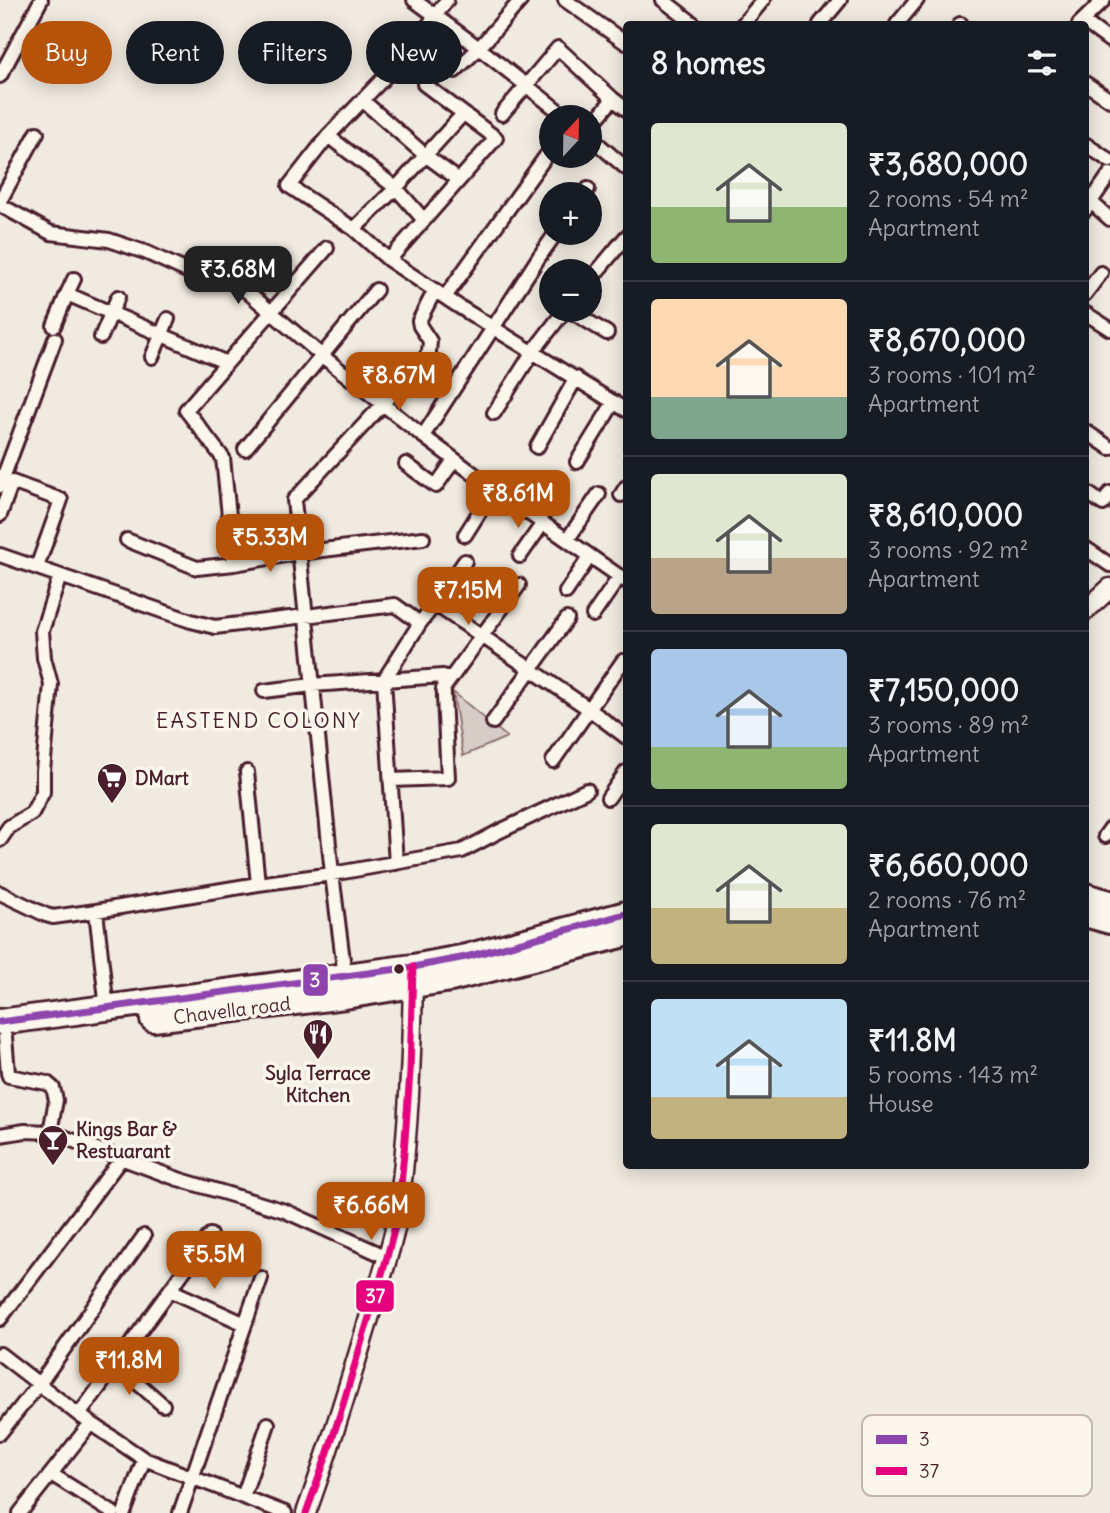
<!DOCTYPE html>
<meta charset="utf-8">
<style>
:root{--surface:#171b24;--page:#242831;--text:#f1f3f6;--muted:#9ea1a6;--line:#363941;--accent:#b45309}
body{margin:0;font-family:Delius,sans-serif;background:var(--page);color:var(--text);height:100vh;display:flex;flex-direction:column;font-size:26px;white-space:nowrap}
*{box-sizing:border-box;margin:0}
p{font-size:23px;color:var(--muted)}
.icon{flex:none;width:38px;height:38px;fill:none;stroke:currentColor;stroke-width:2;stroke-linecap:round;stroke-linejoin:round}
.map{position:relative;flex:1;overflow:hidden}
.drawer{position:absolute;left:623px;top:21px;width:466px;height:1148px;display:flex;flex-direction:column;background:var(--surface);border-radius:7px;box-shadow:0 4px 18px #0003}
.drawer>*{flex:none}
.top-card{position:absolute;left:21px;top:21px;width:497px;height:63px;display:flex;gap:14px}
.needle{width:46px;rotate:22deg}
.fabs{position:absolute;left:539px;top:105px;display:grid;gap:14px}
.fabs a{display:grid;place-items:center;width:63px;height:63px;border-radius:50%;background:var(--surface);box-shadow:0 4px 18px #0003;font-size:35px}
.price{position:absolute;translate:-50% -60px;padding:0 16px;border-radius:14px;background:var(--accent);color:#fff;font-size:23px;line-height:46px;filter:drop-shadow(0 2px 4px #0008)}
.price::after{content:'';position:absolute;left:50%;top:42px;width:21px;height:16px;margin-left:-10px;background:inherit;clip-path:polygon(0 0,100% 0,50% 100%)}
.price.active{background:#222;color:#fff}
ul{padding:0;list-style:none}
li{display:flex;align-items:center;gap:21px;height:175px;padding:0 28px}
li+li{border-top:2px solid var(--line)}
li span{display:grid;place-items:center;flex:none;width:196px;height:140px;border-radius:7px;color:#555}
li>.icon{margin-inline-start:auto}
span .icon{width:84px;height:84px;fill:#fffc;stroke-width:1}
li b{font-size:30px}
h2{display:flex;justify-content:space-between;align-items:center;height:84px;padding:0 28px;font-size:30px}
.chip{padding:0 24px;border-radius:32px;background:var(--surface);box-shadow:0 4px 18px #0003;font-size:24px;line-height:63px}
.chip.active{background:var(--accent);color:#fff}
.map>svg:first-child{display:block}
.green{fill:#d8ccc6;stroke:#917678;stroke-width:2}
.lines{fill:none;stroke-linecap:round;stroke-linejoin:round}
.street-casing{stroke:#4a1f2b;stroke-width:18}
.secondary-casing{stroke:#4a1f2b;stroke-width:23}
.highway-casing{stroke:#4a1f2b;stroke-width:30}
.street{stroke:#fbf7ec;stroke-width:12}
.secondary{stroke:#fbf7ec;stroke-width:18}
.highway{stroke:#fbf7ec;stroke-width:24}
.bus-1-casing{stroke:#fbf7ec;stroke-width:12}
.bus-2-casing{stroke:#fbf7ec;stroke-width:12}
.bus-1{stroke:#8e44ad;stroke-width:7}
.bus-2{stroke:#e5007d;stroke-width:7}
.bus-dot{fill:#4a1f2b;stroke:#fbf7ec;stroke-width:2.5}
.labels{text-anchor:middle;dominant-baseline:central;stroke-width:7;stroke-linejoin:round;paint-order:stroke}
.poi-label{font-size:19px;font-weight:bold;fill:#4a1f2b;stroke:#fbf7ec;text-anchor:start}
.street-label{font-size:19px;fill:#4a1f2b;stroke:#fbf7ec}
.neighbourhood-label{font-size:21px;letter-spacing:2px;fill:#4a1f2b;stroke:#fbf7ec}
.key{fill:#fbf7ec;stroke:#c6b6b2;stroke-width:2}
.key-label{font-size:19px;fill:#4a1f2b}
.line-badge{stroke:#fbf7ec;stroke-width:2.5}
.badge-label{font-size:19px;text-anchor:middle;font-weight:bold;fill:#fff}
</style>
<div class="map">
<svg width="1110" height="1513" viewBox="0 0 1110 1513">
<rect width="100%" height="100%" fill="#f0eae0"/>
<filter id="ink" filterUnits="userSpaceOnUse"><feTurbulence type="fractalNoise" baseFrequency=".0143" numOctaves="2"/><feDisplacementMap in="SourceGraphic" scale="14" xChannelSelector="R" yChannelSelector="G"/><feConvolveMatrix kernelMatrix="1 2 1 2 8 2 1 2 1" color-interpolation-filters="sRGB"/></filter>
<g filter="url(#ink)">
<path class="green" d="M453 692 507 737 463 756Z"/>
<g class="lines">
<g class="street-casing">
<path id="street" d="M414 0 479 48 566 117
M447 0 407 54 328 136 289 186 354 229 389 260 458 306 626 410
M565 0 626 43
M663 0 694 24
M1083 21 1110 41
M743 24 763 0
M820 24 840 0
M897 24 917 0
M960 24H961
M1079 24 1104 0
M455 71 479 48 521 0
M0 76 41 0
M1085 83 1110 100
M362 100 425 155 459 180
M502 114 558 48 613 99 626 109
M590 127 613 99
M328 136 396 188 424 220
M590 137 626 168
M1085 144 1110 161
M584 194 588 189
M0 201 37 133
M1091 202 1110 219
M0 205 51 233 109 240 145 252 187 271 228 275 321 355 423 436 494 489 626 581
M1085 210 1110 174
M354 229 396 188 463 114
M389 260 496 138 424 84
M590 280 626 237
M67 294 74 279
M1085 294 1101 273
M445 297 546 156
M569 310 607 333
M1085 313 1110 329
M54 326 67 294 227 363
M101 337 118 297
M152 357 168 319
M494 413 532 353 565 310
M1085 431 1110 448
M423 436 539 257 556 233
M537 447 576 378
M245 449 376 290
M577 462 614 402
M406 464 436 486 454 460
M0 486 55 339
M1085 491 1103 504 1110 493
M621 495 626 487
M0 515 12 482 61 500 37 567
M465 535 494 489
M127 540 197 568 234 564 298 553 423 538
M567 540 599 494
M1085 548 1110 565
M0 555 191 621 215 627 395 605 420 623
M520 556 543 523
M234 564 223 458 186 410 327 248
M566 592 590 556
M435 604 589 709 626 737
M593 615 620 576
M443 689 519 585
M264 691 312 685 443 676 448 778 391 780
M493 722 567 619
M553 761 623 661
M247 772 258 884
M608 798 626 772
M1105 836 1110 829
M0 840 9 827 32 813 43 792V771L51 684 44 658 42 631 60 576
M396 863 384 680 420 623 435 604 465 561
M0 893 46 915 53 917 96 911
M345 976 332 874 294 500 424 360 429 352 430 341 420 326 419 321 435 290
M107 1009 96 911 258 884 332 874 462 851 498 832 587 790
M5 1037 8 1073 9 1076 47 1083 53 1088 56 1100 50 1132
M0 1135 25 1131 50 1132 178 1179 285 1211 387 1257
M170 1290 245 1324
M0 1319 121 1159
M0 1354 79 1415 144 1459 285 1513
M116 1364 163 1405
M79 1415 210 1235
M0 1433 39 1384 144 1236
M51 1474 113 1513
M243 1497 268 1424
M20 1513 91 1423
M124 1513 144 1459
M180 1513 261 1278"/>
</g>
<g class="secondary-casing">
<path id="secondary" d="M1085 611 1110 588
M306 1513C330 1448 350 1382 370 1315 379 1282 393 1247 398 1213 409 1134 412 1053 413 974"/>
</g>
<g class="highway-casing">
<path id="highway" d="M1085 896 1110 903
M1085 914 1110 921
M153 1019 345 996 451 979 626 934
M0 1022 413 967 466 957 626 914"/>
</g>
<use href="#street" class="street"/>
<use href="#secondary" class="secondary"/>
<use href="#highway" class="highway"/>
<g class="bus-1-casing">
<path id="bus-1" d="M0 1022 413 967 466 957 626 914"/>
</g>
<g class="bus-2-casing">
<path id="bus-2" d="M306 1513 328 1452 341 1411 387 1257 398 1215 404 1153 410 1072 413 967"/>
</g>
<use href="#bus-1" class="bus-1"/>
<use href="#bus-2" class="bus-2"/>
</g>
</g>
<defs>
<g id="supermarket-pin" transform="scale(1.575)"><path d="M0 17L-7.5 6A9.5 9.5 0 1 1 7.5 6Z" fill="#4a1f2b" stroke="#fbf7ec"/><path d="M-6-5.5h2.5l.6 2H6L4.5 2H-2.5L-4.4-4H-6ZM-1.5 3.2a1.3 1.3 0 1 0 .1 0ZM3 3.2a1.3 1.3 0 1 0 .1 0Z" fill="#fff"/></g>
<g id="restaurant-pin" transform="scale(1.575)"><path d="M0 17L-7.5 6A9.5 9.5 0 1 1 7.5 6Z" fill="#4a1f2b" stroke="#fbf7ec"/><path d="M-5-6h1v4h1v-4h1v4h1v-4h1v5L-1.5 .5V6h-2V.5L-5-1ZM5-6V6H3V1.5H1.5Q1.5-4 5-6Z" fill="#fff"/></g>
<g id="bar-pin" transform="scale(1.575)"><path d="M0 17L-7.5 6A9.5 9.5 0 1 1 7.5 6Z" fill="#4a1f2b" stroke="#fbf7ec"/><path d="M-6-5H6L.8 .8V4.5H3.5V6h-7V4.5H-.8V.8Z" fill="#fff"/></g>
</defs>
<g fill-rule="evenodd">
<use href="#supermarket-pin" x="112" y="778"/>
<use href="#restaurant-pin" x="318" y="1034"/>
<use href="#bar-pin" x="53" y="1140"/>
</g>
<circle class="bus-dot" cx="399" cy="969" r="6"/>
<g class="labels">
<g class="poi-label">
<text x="135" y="778">DMart</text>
<text x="318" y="1073" text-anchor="middle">Syla Terrace<tspan x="318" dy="22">Kitchen</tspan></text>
<text x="76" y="1129">Kings Bar &amp;<tspan x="76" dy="22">Restuarant</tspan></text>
</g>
<g class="street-label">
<text transform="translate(232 1010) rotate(-7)">Chavella road</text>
</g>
<g class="neighbourhood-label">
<text x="259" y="720">EASTEND COLONY</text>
</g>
</g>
<rect x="862" y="1415" width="230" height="81" rx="10" class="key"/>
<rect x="876" y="1435" width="31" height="9" fill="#8e44ad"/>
<rect x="876" y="1467" width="31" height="8" fill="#e5007d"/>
<g class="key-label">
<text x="919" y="1446">3</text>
<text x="919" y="1478">37</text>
</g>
<g class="line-badge">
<rect x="302" y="963" width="27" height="34" rx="7" fill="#8e44ad"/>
<rect x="355" y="1279" width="40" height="34" rx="7" fill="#e5007d"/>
</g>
<g class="badge-label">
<text x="315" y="987">3</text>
<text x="375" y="1303">37</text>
</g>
</svg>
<div class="fabs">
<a><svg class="needle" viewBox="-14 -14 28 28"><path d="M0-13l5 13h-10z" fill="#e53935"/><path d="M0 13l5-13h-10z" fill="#9ea1a6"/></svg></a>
<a>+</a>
<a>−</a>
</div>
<b class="price active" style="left:238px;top:306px">₹3.68M</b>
<b class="price" style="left:399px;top:412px">₹8.67M</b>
<b class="price" style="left:518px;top:530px">₹8.61M</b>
<b class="price" style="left:270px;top:574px">₹5.33M</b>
<b class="price" style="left:468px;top:627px">₹7.15M</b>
<b class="price" style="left:371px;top:1242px">₹6.66M</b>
<b class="price" style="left:214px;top:1291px">₹5.5M</b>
<b class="price" style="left:129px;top:1397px">₹11.8M</b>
<div class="top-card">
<a class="chip active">Buy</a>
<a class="chip">Rent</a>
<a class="chip">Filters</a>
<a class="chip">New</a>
</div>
<section class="drawer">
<h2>8 homes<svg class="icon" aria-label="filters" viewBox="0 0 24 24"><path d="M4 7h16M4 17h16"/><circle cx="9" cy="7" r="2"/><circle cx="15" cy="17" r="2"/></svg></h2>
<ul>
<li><span style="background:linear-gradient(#dfe7d0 60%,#8fb573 0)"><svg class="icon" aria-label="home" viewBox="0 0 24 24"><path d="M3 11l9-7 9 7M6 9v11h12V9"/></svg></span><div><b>₹3,680,000</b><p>2 rooms · 54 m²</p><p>Apartment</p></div></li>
<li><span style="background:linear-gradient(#ffd9b3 70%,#7fa58c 0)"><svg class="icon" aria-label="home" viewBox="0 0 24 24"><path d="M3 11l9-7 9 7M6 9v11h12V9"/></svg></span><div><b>₹8,670,000</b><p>3 rooms · 101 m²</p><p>Apartment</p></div></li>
<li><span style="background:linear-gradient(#dfe7d0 60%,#b9a48a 0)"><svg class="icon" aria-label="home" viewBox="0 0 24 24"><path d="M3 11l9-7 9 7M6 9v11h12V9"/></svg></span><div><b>₹8,610,000</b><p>3 rooms · 92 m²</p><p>Apartment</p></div></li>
<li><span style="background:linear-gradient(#a9c7e8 70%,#8fb573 0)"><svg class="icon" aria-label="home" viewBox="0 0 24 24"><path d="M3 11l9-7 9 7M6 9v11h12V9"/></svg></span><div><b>₹7,150,000</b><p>3 rooms · 89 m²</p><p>Apartment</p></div></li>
<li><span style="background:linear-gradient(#dfe7d0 60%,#c2b280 0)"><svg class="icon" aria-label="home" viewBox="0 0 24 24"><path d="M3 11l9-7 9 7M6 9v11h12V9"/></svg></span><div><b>₹6,660,000</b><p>2 rooms · 76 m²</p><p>Apartment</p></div></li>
<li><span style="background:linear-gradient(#bfe0f5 70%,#c2b280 0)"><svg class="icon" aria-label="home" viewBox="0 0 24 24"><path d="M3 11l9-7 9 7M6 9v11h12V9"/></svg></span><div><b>₹11.8M</b><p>5 rooms · 143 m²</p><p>House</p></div></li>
</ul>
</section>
</div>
